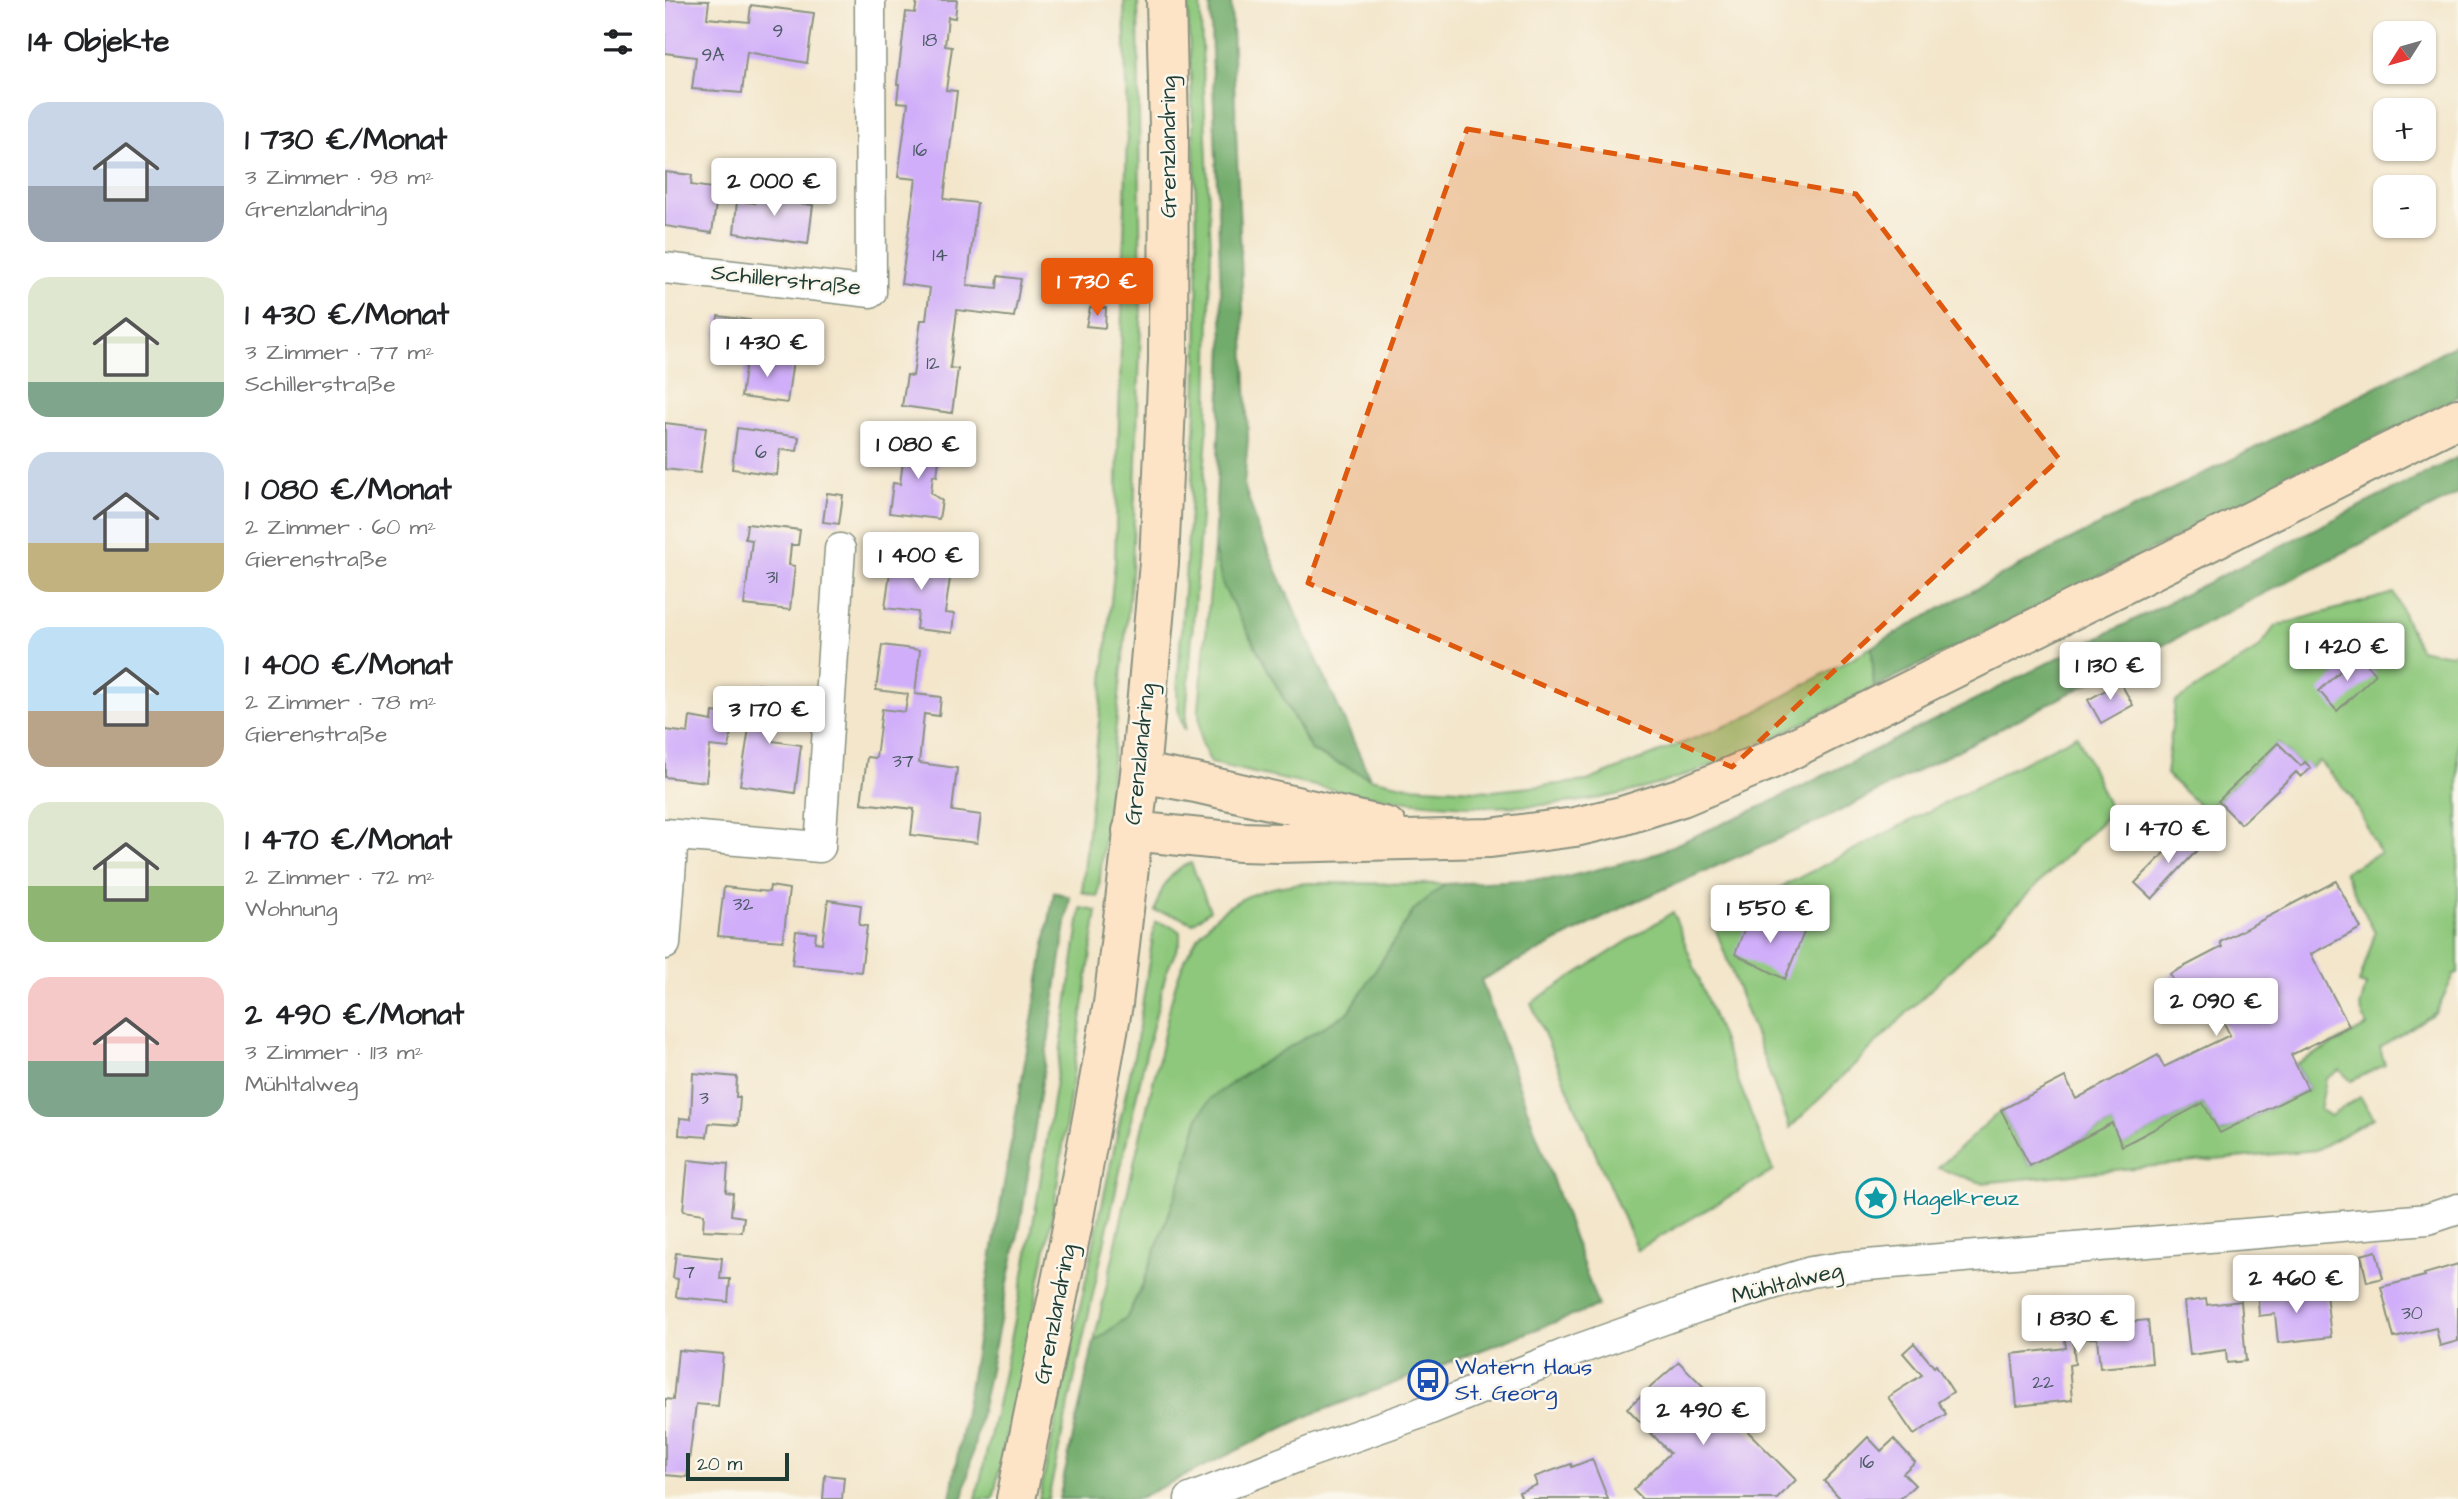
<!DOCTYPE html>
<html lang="de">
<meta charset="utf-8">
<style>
:root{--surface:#fff;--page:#f6f6f6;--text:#202124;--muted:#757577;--accent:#ea580c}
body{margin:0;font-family:"Architects Daughter",sans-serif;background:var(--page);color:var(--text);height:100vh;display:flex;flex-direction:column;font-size:26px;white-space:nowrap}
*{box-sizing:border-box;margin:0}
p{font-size:23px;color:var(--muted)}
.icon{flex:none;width:38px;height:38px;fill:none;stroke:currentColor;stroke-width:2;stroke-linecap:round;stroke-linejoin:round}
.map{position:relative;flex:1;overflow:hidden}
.sheet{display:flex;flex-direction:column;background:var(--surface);width:665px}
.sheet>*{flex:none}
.needle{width:46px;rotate:233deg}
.fabs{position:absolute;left:1708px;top:21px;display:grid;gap:14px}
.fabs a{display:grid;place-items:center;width:63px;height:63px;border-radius:14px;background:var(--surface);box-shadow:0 2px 5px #0004;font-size:35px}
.scale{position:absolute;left:21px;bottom:18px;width:103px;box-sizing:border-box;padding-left:7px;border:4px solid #1f3d34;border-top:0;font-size:19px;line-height:24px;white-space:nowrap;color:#1f3d34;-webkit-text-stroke:5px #fbf7ec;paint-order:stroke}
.price{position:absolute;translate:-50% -60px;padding:0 16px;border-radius:7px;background:#fff;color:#222;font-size:23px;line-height:46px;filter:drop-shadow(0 2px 4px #0008)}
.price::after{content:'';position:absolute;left:50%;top:42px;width:21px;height:16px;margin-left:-10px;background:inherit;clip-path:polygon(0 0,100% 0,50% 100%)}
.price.selected{background:var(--accent);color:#fff}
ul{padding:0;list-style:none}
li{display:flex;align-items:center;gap:21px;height:175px;padding:0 28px}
li span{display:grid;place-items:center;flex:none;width:196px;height:140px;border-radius:21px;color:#555}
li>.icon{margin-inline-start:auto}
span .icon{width:84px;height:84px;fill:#fffc;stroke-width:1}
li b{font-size:30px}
h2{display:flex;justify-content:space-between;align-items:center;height:84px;padding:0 28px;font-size:30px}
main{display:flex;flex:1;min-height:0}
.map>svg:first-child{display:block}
.green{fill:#8ec87c;stroke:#568258;stroke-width:2}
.forest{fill:#72ac6c;stroke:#487450;stroke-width:2}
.building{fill:#d0aef9}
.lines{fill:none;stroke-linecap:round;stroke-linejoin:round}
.street-casing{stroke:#899280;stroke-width:33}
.secondary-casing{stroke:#899280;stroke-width:42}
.street{stroke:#fff;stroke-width:30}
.secondary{stroke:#fee4c6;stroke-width:38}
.marked{fill:#de580e;fill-opacity:0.2;stroke:#de580e;stroke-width:5;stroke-dasharray:14 9;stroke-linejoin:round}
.labels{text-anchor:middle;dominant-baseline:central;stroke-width:5;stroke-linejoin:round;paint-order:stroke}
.number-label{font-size:19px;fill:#4b5965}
.street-label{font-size:23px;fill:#1f3d34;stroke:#fbf7ec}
.culture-label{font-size:23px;fill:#0d838f;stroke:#fbf7ec;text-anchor:start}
.transit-label{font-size:23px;fill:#164399;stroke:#fbf7ec;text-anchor:start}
</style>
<main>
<section class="sheet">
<h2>14 Objekte<svg class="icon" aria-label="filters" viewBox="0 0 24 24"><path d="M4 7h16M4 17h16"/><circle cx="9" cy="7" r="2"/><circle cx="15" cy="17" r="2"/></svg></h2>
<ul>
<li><span style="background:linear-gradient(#c9d6e8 60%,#9aa5b1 0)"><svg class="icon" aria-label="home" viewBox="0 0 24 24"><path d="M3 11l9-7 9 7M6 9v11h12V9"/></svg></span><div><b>1 730 €/Monat</b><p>3 Zimmer · 98 m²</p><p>Grenzlandring</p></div></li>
<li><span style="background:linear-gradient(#dfe7d0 75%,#7fa58c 0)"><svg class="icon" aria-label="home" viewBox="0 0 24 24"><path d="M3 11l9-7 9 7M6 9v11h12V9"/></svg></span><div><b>1 430 €/Monat</b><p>3 Zimmer · 77 m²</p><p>Schillerstraße</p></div></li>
<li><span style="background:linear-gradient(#c9d6e8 65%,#c2b280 0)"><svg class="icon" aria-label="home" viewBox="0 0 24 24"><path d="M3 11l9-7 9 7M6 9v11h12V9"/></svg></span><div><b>1 080 €/Monat</b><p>2 Zimmer · 60 m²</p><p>Gierenstraße</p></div></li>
<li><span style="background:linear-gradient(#bfe0f5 60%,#b9a48a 0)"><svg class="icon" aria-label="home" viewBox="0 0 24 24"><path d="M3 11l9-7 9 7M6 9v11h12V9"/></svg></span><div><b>1 400 €/Monat</b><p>2 Zimmer · 78 m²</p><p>Gierenstraße</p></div></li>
<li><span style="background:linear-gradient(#dfe7d0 60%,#8fb573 0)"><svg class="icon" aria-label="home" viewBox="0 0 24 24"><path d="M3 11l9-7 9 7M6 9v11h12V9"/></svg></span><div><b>1 470 €/Monat</b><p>2 Zimmer · 72 m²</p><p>Wohnung</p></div></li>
<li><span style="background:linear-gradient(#f6c9c9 60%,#7fa58c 0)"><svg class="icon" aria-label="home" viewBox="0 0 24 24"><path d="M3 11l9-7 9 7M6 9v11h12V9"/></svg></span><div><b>2 490 €/Monat</b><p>3 Zimmer · 113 m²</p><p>Mühltalweg</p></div></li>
</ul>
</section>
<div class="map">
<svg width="1793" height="1499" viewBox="0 0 1793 1499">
<rect width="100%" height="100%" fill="#fbf7ec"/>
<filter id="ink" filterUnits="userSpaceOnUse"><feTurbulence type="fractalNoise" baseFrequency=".0143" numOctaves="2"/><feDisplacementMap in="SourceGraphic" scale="14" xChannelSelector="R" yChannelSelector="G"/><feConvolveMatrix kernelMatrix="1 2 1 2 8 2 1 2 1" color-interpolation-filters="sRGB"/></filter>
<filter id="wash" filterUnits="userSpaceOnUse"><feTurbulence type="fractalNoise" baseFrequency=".00686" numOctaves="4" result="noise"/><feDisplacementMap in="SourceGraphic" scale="28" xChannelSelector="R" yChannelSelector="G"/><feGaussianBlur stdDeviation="1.57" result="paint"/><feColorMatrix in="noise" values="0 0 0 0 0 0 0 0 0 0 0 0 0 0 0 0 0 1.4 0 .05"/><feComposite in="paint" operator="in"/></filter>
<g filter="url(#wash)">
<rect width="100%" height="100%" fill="#f3e6cb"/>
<path class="green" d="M459 0H473L476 323 467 573 433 897 417 892 450 561 462 132Z
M522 0H535L546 250 543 420 520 731 514 715 512 696C517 601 527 505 531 409 536 273 529 136 522 0Z
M549 548 558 586 646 751 705 778 743 786 827 791 922 781 1078 719 1207 647 1209 688C1138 722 1067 762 991 785 841 829 694 798 546 763L536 743 534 709Z
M1729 593 1754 649 1785 655 1793 649V974L1789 975 1771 1012 1715 1048 1720 1065 1686 1081 1675 1070 1661 1079 1655 1110 1665 1116 1695 1097 1709 1118 1651 1150 1317 1183 1273 1168 1336 1110 1365 1166 1447 1123 1458 1145 1538 1103 1556 1133 1643 1089 1631 1064 1702 1026 1695 1008 1701 985 1694 983 1710 933 1679 872 1715 853 1686 796 1654 761 1646 768 1640 763 1636 766 1613 743 1553 801 1538 809 1501 774 1510 702 1594 648 1610 626Z
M1412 735 1446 812 1125 1128 1048 922Z
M526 863 545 910 528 923 512 916 490 911C495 890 504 870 526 863Z
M644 883 780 884 749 910 684 1012 587 1069 534 1116 517 1178 478 1284 462 1317 429 1342C450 1249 470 1155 493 1062 503 1018 508 968 537 932 563 898 603 885 644 883Z
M416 908 432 911 389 1207 366 1324 328 1499H311C332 1406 353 1312 369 1218 387 1115 401 1012 416 908Z
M1008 912 1108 1171 972 1250 866 1003Z
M490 922 507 926 515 932V942L501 973 479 1062 383 1499H374L471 1046Z"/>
<path class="forest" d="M545 0H566L583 439 579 485 595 533 705 778 647 751 558 586 549 548 558 344Z
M1793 343V397L1209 688 1207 647C1397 536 1600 449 1793 343Z
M1793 457V494L1163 817 963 905 816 980 933 1306 645 1415 472 1499H394L429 1342 462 1317 478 1284 517 1178 534 1116 546 1098 587 1069 684 1012 749 910 780 884 898 878 985 856 1104 803Z
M389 892 405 897 356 1220 298 1499H285Z"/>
<g id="blocks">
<path class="building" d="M0 0 44 1 42 18 84 22 86 5 149 13 142 63 82 52 77 93 27 89 31 57 0 53Z
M252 0H292L290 18 283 17 280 46 287 47 281 90 292 91 279 199 312 203 302 285 332 288 333 276 356 279 349 317 292 310 285 368 293 369 287 413 237 406 242 375 248 376 256 320H261L265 288 236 284 251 179 233 177 243 103 232 102 234 84H232L241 12 250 13Z
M0 172 27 175 26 185 53 189 47 233 0 226Z
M91 191 126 195 124 202 148 205 143 244 69 233 72 201 90 203Z
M425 308H441L440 328 421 326Z
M53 316 85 320 82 349 50 345Z
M82 354 128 360 122 403 76 397Z
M0 423 41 428 35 473 0 469Z
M72 428 134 437 132 451 115 449 112 475 67 469Z
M241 439 276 443 272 476 268 475 266 493 277 501 274 519 224 513 228 483 235 484Z
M162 493 178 495 174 524 158 522Z
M82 524 135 530 133 545H126L124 565 130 566 125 610 79 605 87 540 80 539Z
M227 557 287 564 280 613 289 614 287 633 251 629 253 612 220 608Z
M217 645 255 650 250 694 276 697 274 716 259 714 254 763 292 768 287 811 316 815 312 843 246 835 249 809 196 803 202 757 211 758 217 709 240 712 243 694 211 690Z
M1692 655 1711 674 1672 711 1654 691Z
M1455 682 1468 705 1436 723 1423 700Z
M91 684 117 687 116 701 120 702 118 721 110 720 107 741 136 745 130 793 75 785Z
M48 712 68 715 64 748 45 746 41 782 0 777V730L23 733 25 717 47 721Z
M1613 743 1636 766 1640 762 1646 768 1636 777 1631 772 1576 824 1553 801Z
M1520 832 1536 846 1487 899 1470 883Z
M1671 881 1696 928 1646 954 1684 1026 1626 1055 1643 1089 1555 1133 1538 1103 1457 1146 1447 1123 1365 1166 1336 1110 1400 1077 1411 1099 1493 1055 1499 1067 1565 1035 1554 1013 1548 1014 1567 1004 1559 987 1521 1007 1505 974 1557 947 1555 942Z
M105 886 124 889 118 941 53 936 59 887 104 892Z
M163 900 196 905 194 925 202 926 196 972 127 965 131 931 151 933 150 942 157 943Z
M1085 914 1140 930 1120 979 1070 954Z
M28 1073 72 1077 71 1097H75L73 1125 44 1123 42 1137 14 1135 15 1118 26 1119Z
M23 1160 63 1164 61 1192 68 1193 66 1215 79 1217 77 1232 38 1230 39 1214 18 1211Z
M1711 1251 1718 1278 1702 1282 1696 1255Z
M11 1253 57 1258 55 1279H65L63 1302 11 1297 13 1279 8 1278Z
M1793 1264V1341L1775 1346 1771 1328 1729 1338 1716 1287 1760 1276 1759 1274Z
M1608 1284 1610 1298 1661 1294 1666 1337 1613 1343 1610 1314 1594 1316 1592 1286Z
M1541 1299 1542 1305 1576 1301 1581 1361 1562 1363 1561 1350 1525 1355 1519 1302Z
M1430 1305 1432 1325 1483 1320 1487 1363 1435 1368 1432 1338 1408 1339 1410 1364 1404 1365 1407 1400 1352 1406 1347 1354 1401 1348 1396 1308Z
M1249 1343 1269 1367 1271 1365 1288 1392 1273 1402 1281 1414 1249 1435 1223 1397 1257 1375 1238 1353Z
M13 1350 58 1354 53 1406 31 1404 22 1477 0 1475V1399L8 1400Z
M1014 1362 1131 1480 1112 1499H977L968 1490 1005 1453 962 1408Z
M1203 1437 1216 1451 1229 1439 1250 1462 1238 1473 1250 1485 1235 1499H1176L1159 1481Z
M927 1459 943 1499H857L854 1492 872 1485 869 1477 906 1464 907 1467Z
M160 1475 179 1477 177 1499H158Z"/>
</g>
</g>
<g filter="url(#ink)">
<use href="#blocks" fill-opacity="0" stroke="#899280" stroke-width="2"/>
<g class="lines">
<g class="street-casing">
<path id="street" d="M0 268 206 292 205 0
M0 834 155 847 175 549
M0 944 8 835
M525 1499 647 1451 753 1414 903 1353 1033 1307 1146 1272 1178 1267 1763 1219 1793 1209"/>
</g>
<g class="secondary-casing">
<path id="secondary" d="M475 773 531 783 722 827
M467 831 575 842 613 843 825 838 910 827 957 816 1017 797 1105 760 1793 418
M351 1499 407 1228 448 1004 475 773 494 563 503 360 504 128 501 0"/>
</g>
<use href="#street" class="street"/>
<use href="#secondary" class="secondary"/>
</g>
</g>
<path class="marked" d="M802 129 1191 194 1394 459 1067 767 643 583Z"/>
<defs>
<g id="sight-ring" transform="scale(2.0125)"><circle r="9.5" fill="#fbf7ec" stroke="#0f9aa8" stroke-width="1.5"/><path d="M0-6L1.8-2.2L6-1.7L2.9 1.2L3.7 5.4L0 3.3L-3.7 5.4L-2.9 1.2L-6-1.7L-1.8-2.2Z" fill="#0f9aa8"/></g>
<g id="bus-ring" transform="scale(2.0125)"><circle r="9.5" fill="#fbf7ec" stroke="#1a4fb4" stroke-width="1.5"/><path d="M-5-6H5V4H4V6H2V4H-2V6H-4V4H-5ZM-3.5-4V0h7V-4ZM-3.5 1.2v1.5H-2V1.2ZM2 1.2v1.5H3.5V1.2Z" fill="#1a4fb4"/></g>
</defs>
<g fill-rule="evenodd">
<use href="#sight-ring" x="1211" y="1198"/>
<use href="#bus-ring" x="763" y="1380"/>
</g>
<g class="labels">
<g class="number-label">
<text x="113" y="31">9</text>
<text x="265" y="40">18</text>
<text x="48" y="55">9A</text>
<text x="255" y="150">16</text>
<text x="275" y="255">14</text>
<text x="268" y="363">12</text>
<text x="96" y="452">6</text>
<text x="107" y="577">31</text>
<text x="238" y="761">37</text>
<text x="78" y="904">32</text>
<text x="39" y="1098">3</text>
<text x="24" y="1272">7</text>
<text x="1747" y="1313">30</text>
<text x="1378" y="1382">22</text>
<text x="1202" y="1462">16</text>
</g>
<g class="street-label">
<text transform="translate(503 147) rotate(-90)">Grenzlandring</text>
<text transform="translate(121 280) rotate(6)">Schillerstraße</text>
<text transform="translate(475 754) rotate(-84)">Grenzlandring</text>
<text transform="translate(1122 1283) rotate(-14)">Mühltalweg</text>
<text transform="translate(390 1314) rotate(-79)">Grenzlandring</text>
</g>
<g class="culture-label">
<text x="1238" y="1198">Hagelkreuz</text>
</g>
<g class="transit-label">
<text x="790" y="1367">Watern Haus<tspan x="790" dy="26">St. Georg</tspan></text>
</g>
</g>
</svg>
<div class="fabs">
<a><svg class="needle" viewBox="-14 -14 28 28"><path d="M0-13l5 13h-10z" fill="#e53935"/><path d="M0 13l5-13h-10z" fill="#757577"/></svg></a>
<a>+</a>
<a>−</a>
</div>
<div class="scale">20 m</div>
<b class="price" style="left:109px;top:218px">2 000 €</b>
<b class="price selected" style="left:432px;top:318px">1 730 €</b>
<b class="price" style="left:102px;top:379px">1 430 €</b>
<b class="price" style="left:253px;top:481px">1 080 €</b>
<b class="price" style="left:256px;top:592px">1 400 €</b>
<b class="price" style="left:1682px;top:683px">1 420 €</b>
<b class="price" style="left:1445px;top:702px">1 130 €</b>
<b class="price" style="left:104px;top:746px">3 170 €</b>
<b class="price" style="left:1503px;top:865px">1 470 €</b>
<b class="price" style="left:1105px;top:945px">1 550 €</b>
<b class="price" style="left:1551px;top:1038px">2 090 €</b>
<b class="price" style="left:1631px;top:1315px">2 460 €</b>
<b class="price" style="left:1413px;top:1355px">1 830 €</b>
<b class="price" style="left:1038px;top:1447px">2 490 €</b>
</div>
</main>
